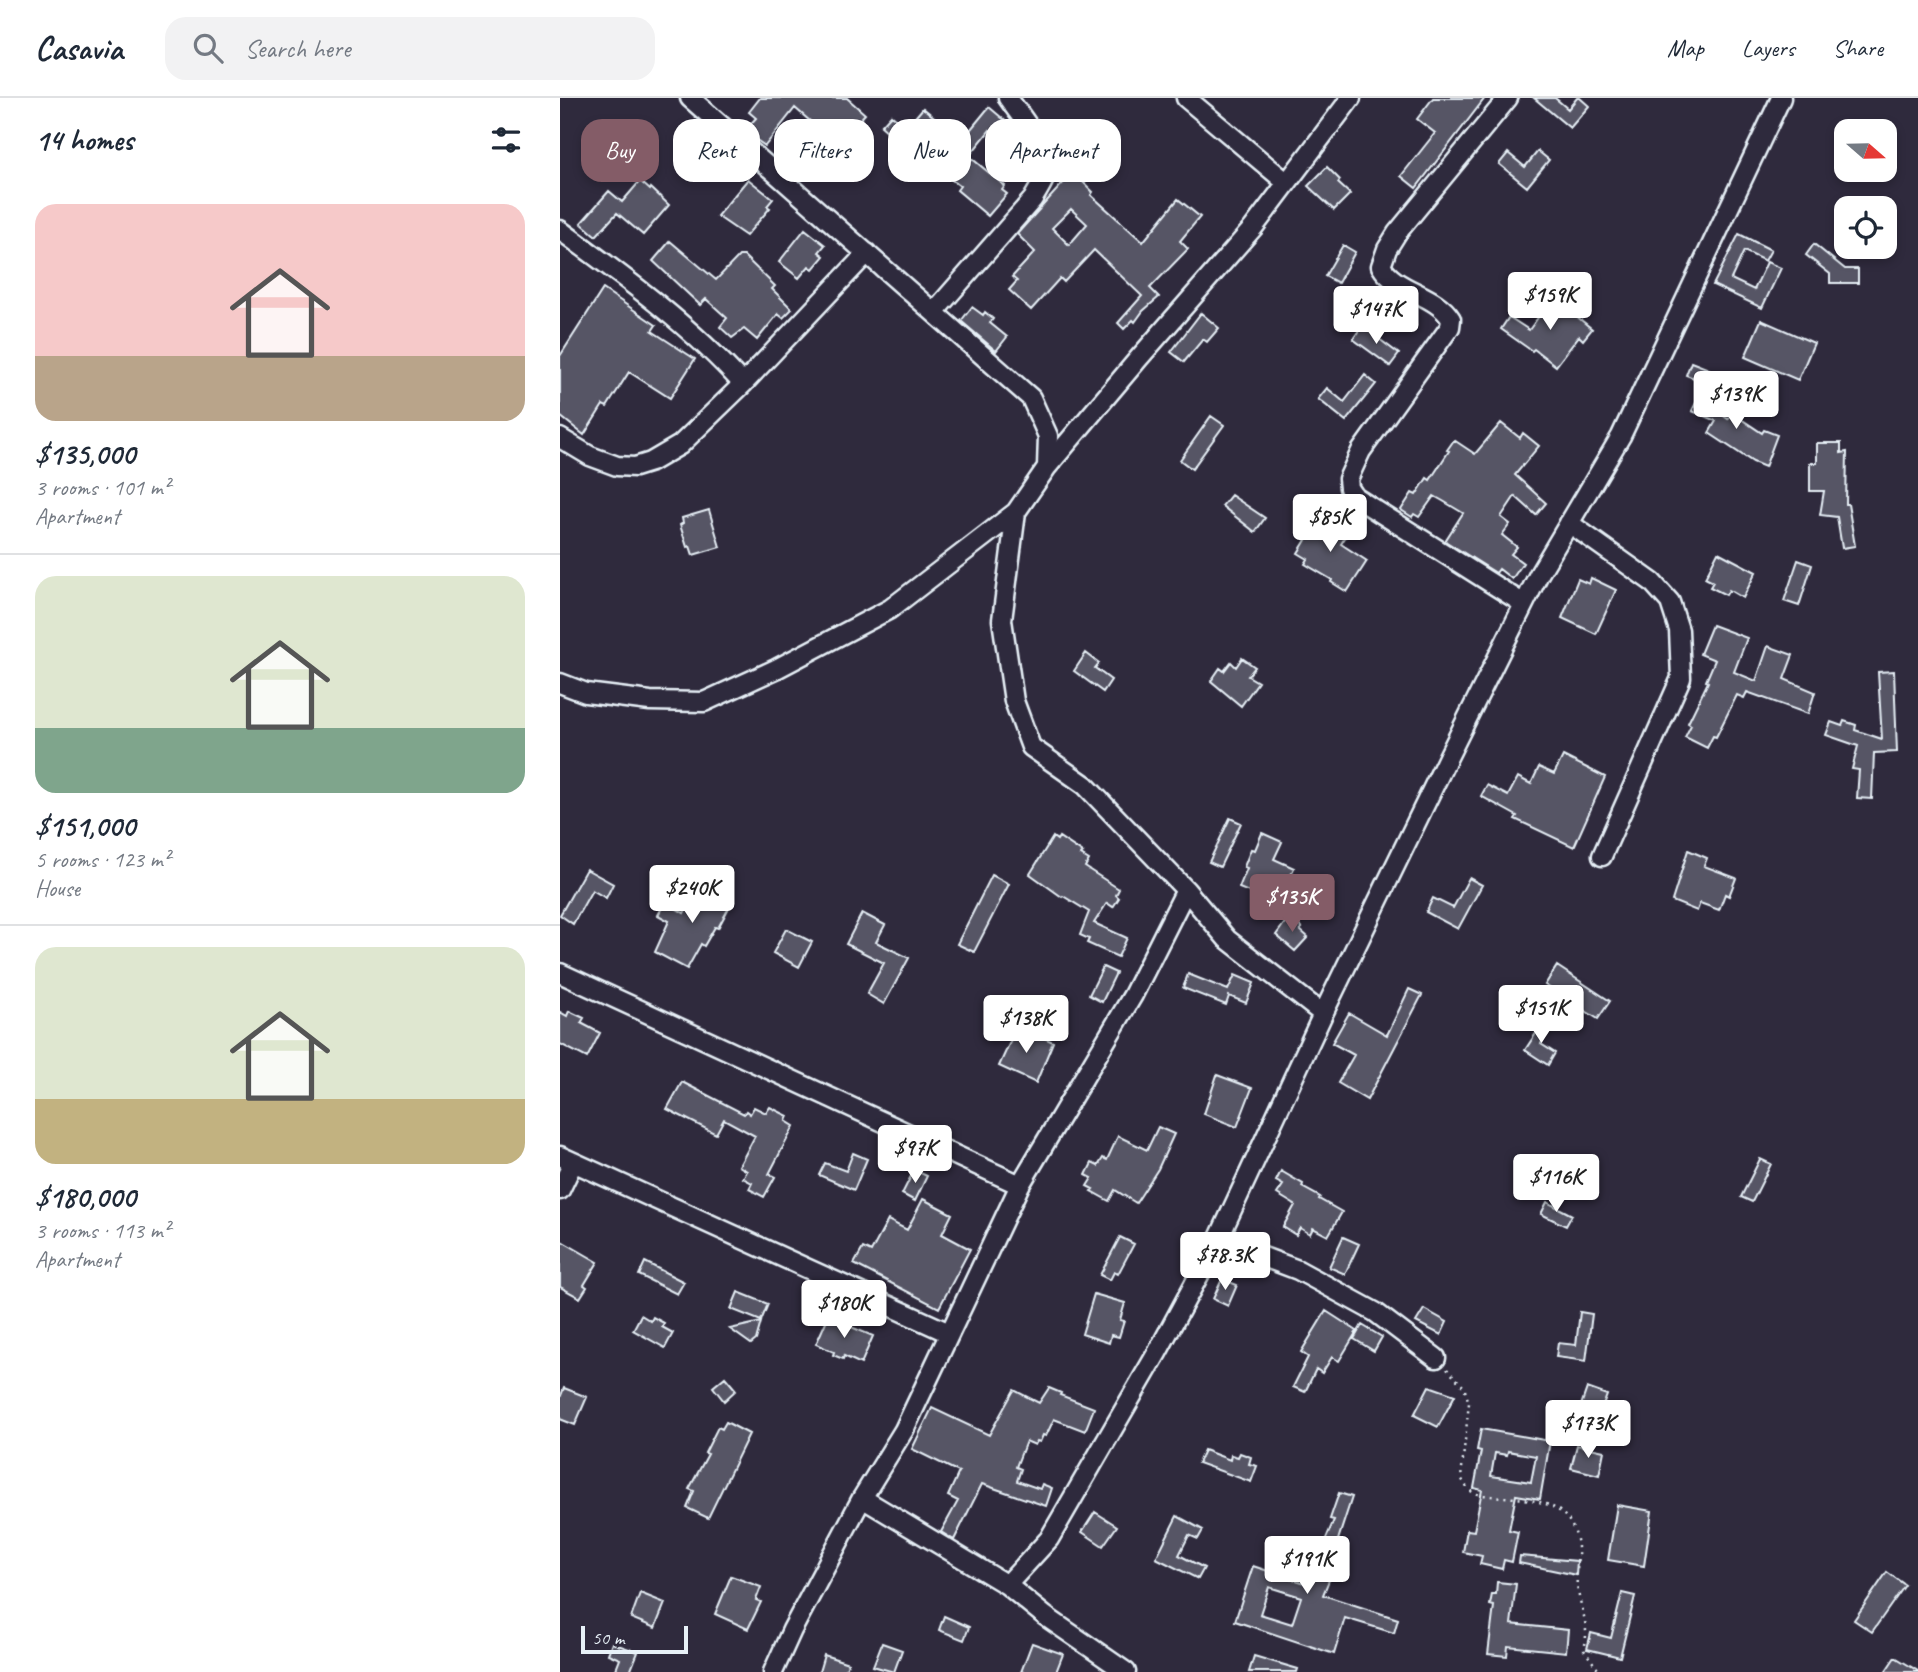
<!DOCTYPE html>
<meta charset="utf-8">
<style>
:root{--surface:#fff;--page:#f2f2f3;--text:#1f2937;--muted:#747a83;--line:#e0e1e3;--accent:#845c67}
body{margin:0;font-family:Caveat,sans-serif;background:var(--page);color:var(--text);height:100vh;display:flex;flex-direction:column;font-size:26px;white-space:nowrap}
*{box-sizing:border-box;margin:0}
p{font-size:23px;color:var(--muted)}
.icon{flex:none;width:38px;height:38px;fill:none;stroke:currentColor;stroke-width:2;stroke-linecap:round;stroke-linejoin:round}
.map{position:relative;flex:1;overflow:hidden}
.drawer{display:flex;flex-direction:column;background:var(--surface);width:560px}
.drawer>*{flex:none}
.top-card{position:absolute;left:21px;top:21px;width:665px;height:63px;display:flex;gap:14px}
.needle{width:46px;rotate:110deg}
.fabs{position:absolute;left:1274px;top:21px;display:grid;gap:14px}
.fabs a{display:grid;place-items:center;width:63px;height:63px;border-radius:14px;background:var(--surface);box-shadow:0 4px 10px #0003;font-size:35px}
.scale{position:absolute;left:21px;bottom:18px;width:107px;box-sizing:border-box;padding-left:7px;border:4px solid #e8f1f8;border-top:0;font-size:19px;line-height:24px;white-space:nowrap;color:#e8f1f8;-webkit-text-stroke:5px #2f2a3d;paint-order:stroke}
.price{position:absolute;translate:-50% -60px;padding:0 16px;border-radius:7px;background:#fff;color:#222;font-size:23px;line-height:46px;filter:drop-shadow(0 2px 4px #0008)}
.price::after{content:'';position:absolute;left:50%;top:42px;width:21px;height:16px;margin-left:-10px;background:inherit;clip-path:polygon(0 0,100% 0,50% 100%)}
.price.active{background:var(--accent);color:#fff}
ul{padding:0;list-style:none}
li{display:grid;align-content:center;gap:14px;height:371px;padding:0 35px}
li+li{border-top:2px solid var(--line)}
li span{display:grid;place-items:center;height:217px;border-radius:21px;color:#555}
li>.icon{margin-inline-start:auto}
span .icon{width:126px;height:126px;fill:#fffc;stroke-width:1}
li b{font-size:30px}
h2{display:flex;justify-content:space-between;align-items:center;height:84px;padding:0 35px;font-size:30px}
.pill{padding:0 24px;border-radius:21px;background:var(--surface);box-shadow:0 4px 10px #0003;font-size:24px;line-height:63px}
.pill.active{background:var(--accent);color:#fff}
header{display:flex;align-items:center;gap:42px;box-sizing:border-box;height:98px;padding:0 35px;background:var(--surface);border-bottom:2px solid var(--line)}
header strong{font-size:33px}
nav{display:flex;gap:38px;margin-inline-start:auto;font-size:24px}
.search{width:490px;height:63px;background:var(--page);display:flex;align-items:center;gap:18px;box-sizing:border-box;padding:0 24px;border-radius:21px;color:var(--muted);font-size:26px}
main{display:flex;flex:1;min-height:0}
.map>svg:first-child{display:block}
.building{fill:#575565;stroke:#e8f1f8;stroke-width:2;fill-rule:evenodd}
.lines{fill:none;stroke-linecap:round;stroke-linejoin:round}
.minor-casing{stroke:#e8f1f8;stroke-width:23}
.path{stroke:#e8f1f8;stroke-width:2.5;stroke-dasharray:2 5;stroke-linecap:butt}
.minor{stroke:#2f2a3d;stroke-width:18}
</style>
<header>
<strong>Casavia</strong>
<div class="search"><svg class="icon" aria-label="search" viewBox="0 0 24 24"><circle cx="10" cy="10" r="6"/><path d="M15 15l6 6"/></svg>Search here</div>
<nav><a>Map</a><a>Layers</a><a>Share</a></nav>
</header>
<main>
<section class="drawer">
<h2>14 homes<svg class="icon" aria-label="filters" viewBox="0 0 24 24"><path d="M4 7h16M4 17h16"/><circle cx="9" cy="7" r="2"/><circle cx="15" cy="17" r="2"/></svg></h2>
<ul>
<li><span style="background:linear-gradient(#f6c9c9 70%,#b9a48a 0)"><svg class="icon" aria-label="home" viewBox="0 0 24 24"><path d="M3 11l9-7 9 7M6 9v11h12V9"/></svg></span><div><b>$135,000</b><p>3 rooms · 101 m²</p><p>Apartment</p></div></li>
<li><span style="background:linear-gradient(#dfe7d0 70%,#7fa58c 0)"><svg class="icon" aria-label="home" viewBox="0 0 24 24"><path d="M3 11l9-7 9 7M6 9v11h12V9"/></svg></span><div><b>$151,000</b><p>5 rooms · 123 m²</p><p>House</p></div></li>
<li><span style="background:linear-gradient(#dfe7d0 70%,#c2b280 0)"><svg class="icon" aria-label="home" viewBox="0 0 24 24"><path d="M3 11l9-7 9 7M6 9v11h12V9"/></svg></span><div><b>$180,000</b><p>3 rooms · 113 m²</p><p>Apartment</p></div></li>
</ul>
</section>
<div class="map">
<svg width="1358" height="1574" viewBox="0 0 1358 1574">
<rect width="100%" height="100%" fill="#2f2a3d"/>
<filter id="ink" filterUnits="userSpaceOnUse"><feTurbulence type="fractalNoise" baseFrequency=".0143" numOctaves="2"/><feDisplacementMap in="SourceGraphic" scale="14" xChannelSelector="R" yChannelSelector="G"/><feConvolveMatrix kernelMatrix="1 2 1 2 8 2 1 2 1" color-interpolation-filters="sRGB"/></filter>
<g filter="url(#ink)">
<path class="building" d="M200 0H287L305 16 283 40 280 37 274 44 235 10 205 48 184 33 196 20 189 14Z
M873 0H925L856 90 841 78 875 35 857 21Z
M974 0H995L1008 11 1017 0H1020L1029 8 1010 30Z
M429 9 448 25 437 38 430 32 409 58 445 88 442 92 447 96 428 118 397 92 400 88 351 52 350 53 321 28 331 17 346 30 363 10 385 28 376 39 393 53Z
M978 53 989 62 967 89 939 66 948 55 965 69Z
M767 69 780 82 778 85 790 96 774 112 748 88Z
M513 74 533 94 531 97 583 144 618 101 640 119 620 143 628 151 590 190 599 199 583 213 575 224 573 222 564 231 558 225 582 198 534 152 504 184 500 180 471 212 449 192 457 183 452 179 475 154 457 136ZM511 111 527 126 509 147 492 130Z
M188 81 213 101 207 108 210 110 186 138 157 118Z
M80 83 90 92 91 90 109 107 83 137 57 115 36 138 21 125 49 93 62 104Z
M245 131 265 147 259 154 264 158 253 171 249 168 239 180 219 164Z
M1179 136 1211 152 1205 163 1184 153 1171 181 1194 192 1207 164 1221 170 1202 210 1153 187Z
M110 143 156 182 179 158H184L215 188 212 191 232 211 223 220 218 216 197 242 184 231 172 240 160 229 167 220 146 201 140 207 93 163Z
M1254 146 1285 171H1298V185H1270V176L1246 157Z
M783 147 795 154 778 185 765 178Z
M43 191 96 227 92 233 135 261 110 300 69 274 47 309 43 307 24 337 0 318V258Z
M993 199 1032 231 1023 242 1019 238 996 268 974 251 972 253 941 231 949 219 969 232Z
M412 209 423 217 425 214 433 221 430 225 447 239 436 253 401 223Z
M641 215 659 230 647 244 643 241 624 264 611 254Z
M1201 222 1254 245 1238 282 1185 259Z
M802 228 839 256 830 268 793 241Z
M1131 264 1149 271 1144 284 1126 277Z
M805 277 816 286 786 323 758 301 767 290 784 304Z
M1173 277 1195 292 1185 307 1163 291Z
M1144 288 1158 294 1151 309 1168 321 1172 315 1202 335 1204 332 1217 337 1205 369 1193 364 1149 335 1156 323 1132 313Z
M651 318 664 327 632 371 620 362Z
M941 325 960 340 963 335 979 348 955 377 986 405 976 417 955 398 941 419 950 426 942 437 957 449 951 456 963 465 952 481 939 471 936 475 885 443 903 415 883 403 874 398 859 419 854 416 852 419 841 412 852 395 856 397 867 380 870 382 889 353 887 352 894 342 915 356Z
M1257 345H1281V355L1287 354 1286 406H1288L1295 448 1282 450 1277 419 1260 417 1264 393H1250V365H1257Z
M671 397 705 420 695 434 662 408Z
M149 412 160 449 133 457 130 448 127 449 120 427 123 425 122 420Z
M752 418 786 438 781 446 807 463 787 494 771 484 772 482 745 466 748 461 738 455 746 442 740 438Z
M1158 454 1196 474 1183 500 1169 492 1166 497 1150 489 1153 484 1145 480Z
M1238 462 1252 467 1239 508 1224 503Z
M1031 480 1056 492 1036 536 1002 520 1018 481 1029 486Z
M1152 527 1187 540 1174 574 1196 583 1208 548 1233 557 1224 581 1255 594 1248 616 1187 594 1184 600 1177 597 1156 639 1153 638 1147 650 1125 639 1131 627 1128 625 1148 584 1146 583 1155 562 1140 556Z
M526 555 539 565 535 570 551 582 543 594 514 573Z
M682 560 695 569 688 578 698 584 681 608 651 583 660 570 664 573 671 564 676 569Z
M1334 573 1337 654 1314 655 1312 701 1297 700 1299 672 1292 671 1298 648 1266 637 1271 624 1282 628 1284 623 1296 627 1295 632 1322 641 1318 574Z
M1003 658 1045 679 1014 749 955 721 957 718 921 698 927 687 948 698 958 679 971 686 979 669 994 676Z
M670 720 681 725 660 769 649 764Z
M702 735 722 744 714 761 734 770 726 787 707 779 699 798 679 790 687 770 684 769 691 751 695 752Z
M493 739 497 742 499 739 523 755 521 757 529 762 525 769 559 791 556 797 559 800 553 809 547 805 534 825 567 840 558 859 527 845 529 841 520 837 529 814 503 798 502 799 470 776Z
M1128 752 1147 760 1144 768 1176 780 1169 798 1165 796 1159 812 1140 805 1137 813 1112 803Z
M26 771 53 786 46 800 32 792 13 826 0 817Z
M432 777 449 786 414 854 397 846Z
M909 780 922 787 898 831 866 814 873 800 893 810Z
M139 787 149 792 151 787 167 795 165 800 172 804 158 830 155 829 144 848 141 846 127 871 95 854 109 823 98 817 105 804 124 815Z
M302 815 325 827 316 844 349 860 324 906 307 896 324 865 286 846Z
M729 819 742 830 740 832 748 839 735 853 716 837Z
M226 831 252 844 239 869 213 855Z
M997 868 1050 903 1038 921 985 887Z
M543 869 556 875 542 904 529 897Z
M628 876 668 892 675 877 694 885 686 905 669 898 666 907 623 890Z
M849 891 862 897 807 1002 778 985 794 957 772 945 789 915 827 937Z
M9 913 24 920 21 925 40 935 27 960 0 946V914L7 918Z
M986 920 991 923 981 946 995 955 988 967 965 952Z
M456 931 473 938 474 935 493 944 476 985 439 968Z
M657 977 692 990 677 1029 644 1016Z
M122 984 184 1016 186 1013 190 1016 194 1009 206 1015 210 1009 228 1018 226 1023 234 1028 209 1076 215 1079 204 1099 189 1091 192 1085 183 1080 187 1073 179 1068 195 1038 164 1021 156 1036 107 1011Z
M598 1029 614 1036 598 1071 576 1105 555 1092 549 1103 531 1093 533 1091 527 1088 532 1080 526 1077 532 1065 538 1068 543 1060 547 1062 558 1038 587 1052Z
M293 1055 307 1061 294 1092 259 1077 265 1065 286 1073Z
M1200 1061 1211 1066 1192 1104 1181 1099Z
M354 1072 367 1078 355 1103 342 1096Z
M721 1073 743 1086 742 1089 760 1099 759 1101 782 1114 768 1138 753 1130 750 1136 740 1130 736 1137 723 1129 735 1107 717 1096 723 1087 716 1083Z
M363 1101 392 1116 382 1136 410 1151 379 1210 294 1166 303 1150 311 1154 328 1122 347 1132Z
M987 1104 1012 1117 1006 1128 981 1116Z
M560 1139 574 1146 558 1176 554 1174 550 1182 540 1177Z
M783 1139 799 1146 785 1176 769 1169Z
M0 1142 38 1164 24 1187 27 1189 20 1200 0 1189Z
M85 1164 124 1184 117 1196 79 1177Z
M662 1181 677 1187 668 1208 653 1201Z
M178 1194 208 1206 201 1223 171 1211Z
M534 1196 565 1205 560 1222 564 1223 559 1239 551 1237 549 1245 522 1236Z
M864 1211 887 1224 881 1237 856 1224Z
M766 1213 797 1233 779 1263 772 1259 762 1275 756 1271 745 1294 733 1289 748 1259 741 1254Z
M1020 1214 1032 1216 1026 1263 996 1259 998 1245 1016 1247Z
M81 1217 91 1223 93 1219 104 1225 102 1229 113 1235 105 1250 73 1232Z
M278 1218 293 1224 291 1229 313 1238 301 1266 284 1258 283 1261 273 1257 274 1254 256 1246 268 1219 277 1223Z
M201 1224 196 1242 191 1246 170 1231Z
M802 1227 822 1239 814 1253 794 1241Z
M165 1279 176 1292 164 1303 153 1289Z
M869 1288 895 1297 878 1329 854 1317Z
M4 1290 27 1299 15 1327 0 1321V1300Z
M489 1290 501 1295 500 1297 534 1310 525 1333 494 1321 486 1338 483 1337 480 1344 477 1343 475 1347 466 1343 456 1369 461 1371 457 1383 480 1391 482 1386 492 1390 486 1408 422 1386 394 1442 381 1434 398 1403 388 1398 399 1374 352 1351 372 1310 429 1337 454 1292 479 1305Z
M1027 1290 1047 1297 1035 1329 1016 1322Z
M166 1324 189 1336 148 1420 127 1410 134 1393 129 1391 148 1356 145 1355 158 1329 162 1331Z
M921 1331 990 1343 980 1401 956 1397 949 1432 958 1434 952 1464 944 1462 942 1471 920 1466 922 1458 903 1454 907 1432 914 1433 922 1392 914 1390 921 1353 917 1352ZM948 1353 976 1358 971 1384 931 1378 935 1355 947 1357Z
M1017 1347 1044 1353 1039 1377 1011 1370Z
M644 1352 670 1362 671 1357 678 1359 680 1355 691 1359 689 1366 697 1368 691 1384 638 1365Z
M779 1395 792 1399 778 1442 784 1445 763 1497 838 1521 834 1535 785 1520 774 1556 675 1523 693 1468 751 1487 759 1466 728 1457 733 1439 763 1448 774 1422 770 1421ZM709 1489 741 1499 732 1526 700 1516Z
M1057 1407 1092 1413 1084 1468 1048 1462Z
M535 1414 557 1428 543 1448 522 1434Z
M617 1418 643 1432 638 1441 629 1437 619 1457 644 1470 638 1481 596 1460Z
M960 1458 1017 1463 1016 1477 959 1465Z
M1327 1474 1345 1487 1312 1534 1294 1522Z
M171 1478 201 1489 196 1502 201 1504 188 1531 155 1516Z
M937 1484 956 1486 951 1526 1008 1532 1006 1554 948 1548 947 1558 928 1556 934 1508 930 1507 932 1496H936Z
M80 1495 105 1505 95 1530 71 1520Z
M1062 1495 1075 1498 1060 1559 1027 1551 1031 1535 1051 1540Z
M384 1518 409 1529 404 1542 379 1532Z
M52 1545 78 1554 70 1574H55L60 1561 48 1556Z
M322 1545 342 1552 334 1574 313 1568Z
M472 1545 503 1556 496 1574H461Z
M264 1557 288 1565 285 1574H259Z
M694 1558 738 1571 737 1574H689Z
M1335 1559 1358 1573V1574H1325Z"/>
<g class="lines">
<g class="minor-casing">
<path id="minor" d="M130 0 471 300 488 338 487 369 456 414 442 522 454 603 471 649 525 687 626 792 573 897 460 1087 344 1332 302 1400 232 1532 213 1574
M626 0 727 85
M948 0 837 135 827 151 821 168C836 194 875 195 891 221L890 229 801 353 788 381 789 390 795 399 964 506
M0 132C64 179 130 227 183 286
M374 214 473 101C478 92 486 81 487 70 488 51 459 16 448 0
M0 340 30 358 57 368 75 369 91 364 120 347 183 286 307 155
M487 369 579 260 693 130 791 0
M1009 425 1092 484 1110 504 1119 532 1121 580 1042 758
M0 585 26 595 90 603 144 604 216 571 330 511 456 414
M626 792 667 841 763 916
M0 875 460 1087
M0 1058 389 1235
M0 1092 13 1065
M658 1142 738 1172 815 1214 876 1260
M302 1400 447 1487 485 1518 566 1574
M447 1487 489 1441 597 1255 658 1142 763 916 888 659 979 476 1061 338 1221 0"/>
</g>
<path class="path" d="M887 1271 904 1289 909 1305 901 1380C904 1384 906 1390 911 1393 916 1397 924 1397 931 1398 960 1401 999 1399 1013 1430 1023 1451 1015 1468 1017 1488 1021 1514 1030 1525 1024 1552L1040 1574"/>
<use href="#minor" class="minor"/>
</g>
</g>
</svg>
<div class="fabs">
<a><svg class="needle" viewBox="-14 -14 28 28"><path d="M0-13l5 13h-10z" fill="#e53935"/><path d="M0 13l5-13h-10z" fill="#747a83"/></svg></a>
<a><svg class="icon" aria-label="locate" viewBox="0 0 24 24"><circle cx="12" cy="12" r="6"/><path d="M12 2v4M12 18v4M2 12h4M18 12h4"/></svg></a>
</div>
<div class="scale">50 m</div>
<b class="price" style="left:990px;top:234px">$159K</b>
<b class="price" style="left:816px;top:248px">$147K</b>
<b class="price" style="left:1176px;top:333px">$139K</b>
<b class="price" style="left:770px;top:456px">$85K</b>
<b class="price" style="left:132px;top:827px">$240K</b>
<b class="price active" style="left:732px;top:836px">$135K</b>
<b class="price" style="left:981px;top:947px">$151K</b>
<b class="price" style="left:466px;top:957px">$138K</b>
<b class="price" style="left:355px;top:1087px">$97K</b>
<b class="price" style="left:996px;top:1116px">$116K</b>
<b class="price" style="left:665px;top:1194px">$78.3K</b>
<b class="price" style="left:284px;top:1242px">$180K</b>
<b class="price" style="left:1028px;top:1362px">$173K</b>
<b class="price" style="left:747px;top:1498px">$191K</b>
<div class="top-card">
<a class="pill active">Buy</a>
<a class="pill">Rent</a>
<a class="pill">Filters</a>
<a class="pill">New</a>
<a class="pill">Apartment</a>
</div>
</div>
</main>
